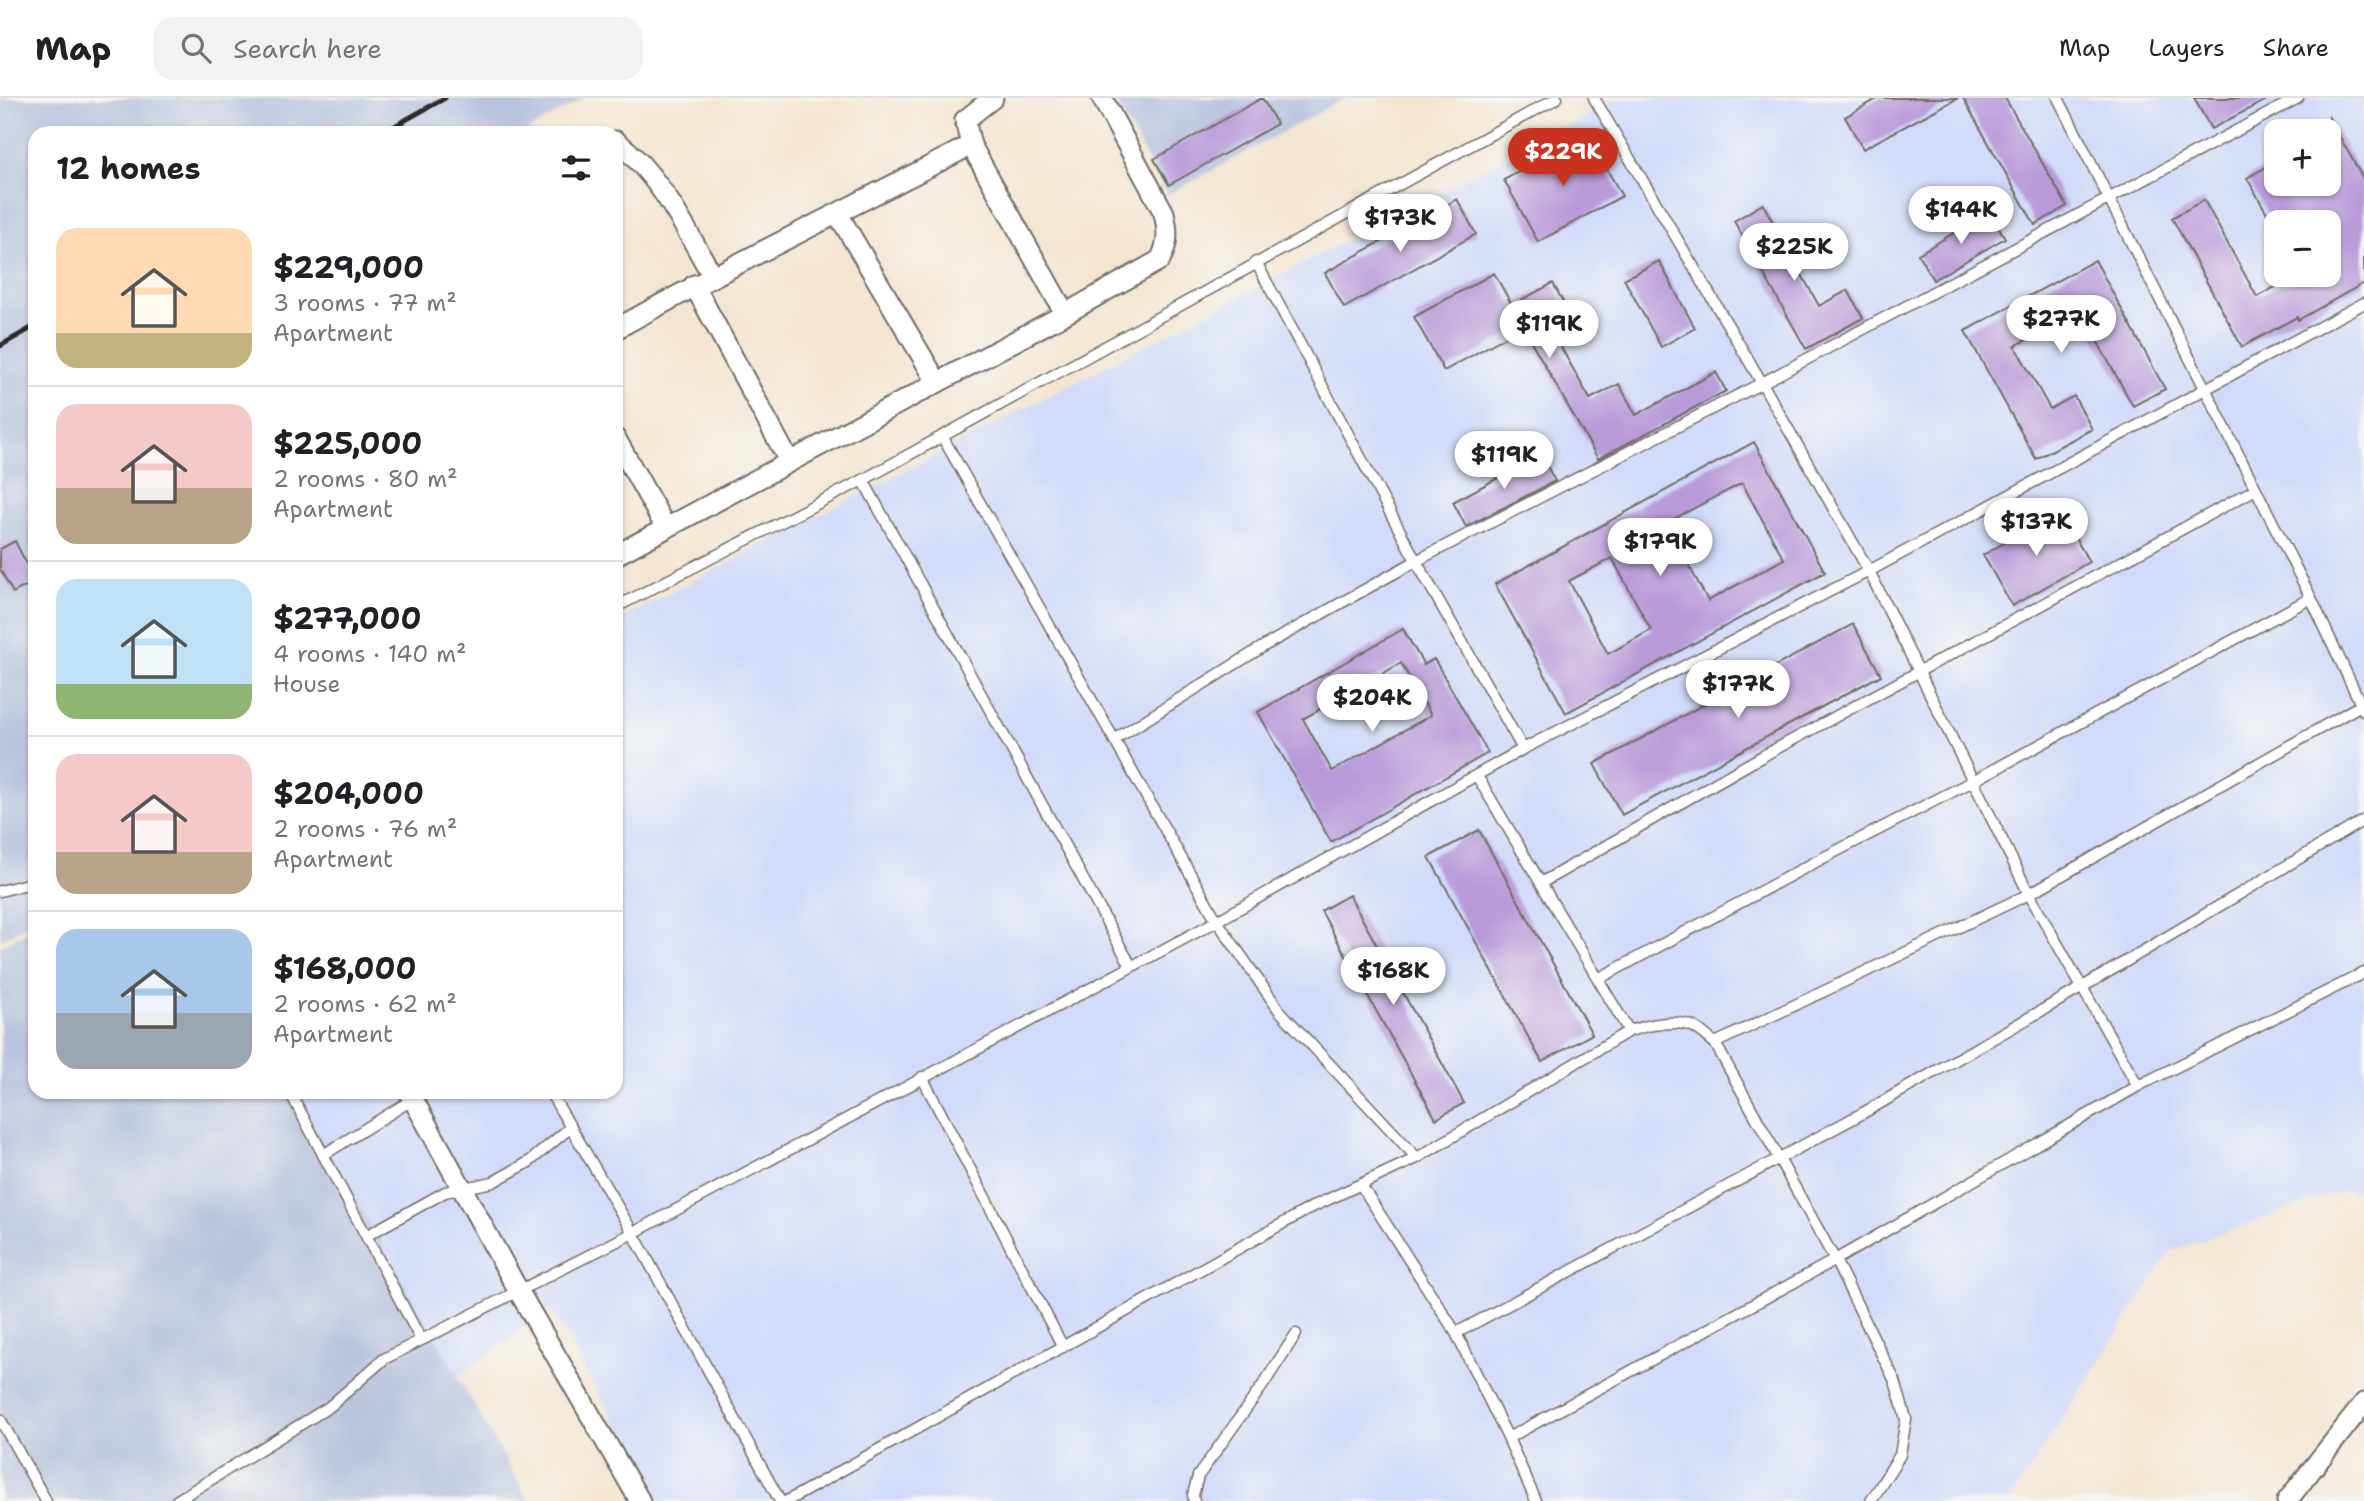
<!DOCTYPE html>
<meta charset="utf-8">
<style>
:root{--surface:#fff;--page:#f2f2f2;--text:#202124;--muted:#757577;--line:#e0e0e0;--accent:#c8321e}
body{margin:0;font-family:"Shantell Sans",sans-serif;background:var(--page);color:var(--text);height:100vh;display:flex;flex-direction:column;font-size:26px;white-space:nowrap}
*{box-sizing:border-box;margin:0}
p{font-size:23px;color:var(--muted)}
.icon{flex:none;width:38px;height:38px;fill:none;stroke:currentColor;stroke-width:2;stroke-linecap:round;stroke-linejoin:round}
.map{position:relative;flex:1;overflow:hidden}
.drawer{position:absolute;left:28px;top:28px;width:595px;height:973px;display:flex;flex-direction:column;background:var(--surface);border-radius:21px;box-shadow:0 2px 5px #0004}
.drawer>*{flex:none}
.tools{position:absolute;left:2264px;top:21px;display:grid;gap:14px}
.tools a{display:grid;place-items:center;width:77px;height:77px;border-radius:14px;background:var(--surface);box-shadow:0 2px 5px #0004;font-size:35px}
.price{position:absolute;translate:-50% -60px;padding:0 16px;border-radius:24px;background:#fff;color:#222;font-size:23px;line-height:46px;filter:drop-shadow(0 2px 4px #0008)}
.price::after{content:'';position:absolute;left:50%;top:42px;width:21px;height:16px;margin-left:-10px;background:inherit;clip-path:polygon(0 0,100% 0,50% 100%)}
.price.on{background:var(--accent);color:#fff}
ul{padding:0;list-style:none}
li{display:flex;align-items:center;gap:21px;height:175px;padding:0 28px}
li+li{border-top:2px solid var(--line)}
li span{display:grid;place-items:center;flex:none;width:196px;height:140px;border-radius:21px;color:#555}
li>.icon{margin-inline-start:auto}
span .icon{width:84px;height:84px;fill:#fffc;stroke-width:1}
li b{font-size:30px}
h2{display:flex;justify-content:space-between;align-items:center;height:84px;padding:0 28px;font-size:30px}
header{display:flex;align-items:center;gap:42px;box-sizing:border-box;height:98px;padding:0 35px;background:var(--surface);border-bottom:2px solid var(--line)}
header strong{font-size:33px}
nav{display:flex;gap:38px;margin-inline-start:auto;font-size:24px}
.search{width:490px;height:63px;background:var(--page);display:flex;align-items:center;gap:18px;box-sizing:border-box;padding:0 24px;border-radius:21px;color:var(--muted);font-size:26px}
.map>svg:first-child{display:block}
.built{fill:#d0daf9;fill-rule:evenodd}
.industrial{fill:#bac4de}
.building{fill:#b99bd9;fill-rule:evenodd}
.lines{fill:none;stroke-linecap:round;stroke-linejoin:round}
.lane-casing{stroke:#716c65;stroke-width:13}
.street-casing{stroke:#716c65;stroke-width:23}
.lane{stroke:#fff;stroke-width:10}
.street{stroke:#fff;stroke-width:19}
.rail{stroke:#2b2b2b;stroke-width:5}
</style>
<header>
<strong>Map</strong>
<div class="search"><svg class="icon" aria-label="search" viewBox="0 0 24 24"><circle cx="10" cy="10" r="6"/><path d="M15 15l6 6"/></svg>Search here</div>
<nav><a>Map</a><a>Layers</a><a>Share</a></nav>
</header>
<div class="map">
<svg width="2364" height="1403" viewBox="0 0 2364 1403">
<rect width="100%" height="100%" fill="#f6f6f2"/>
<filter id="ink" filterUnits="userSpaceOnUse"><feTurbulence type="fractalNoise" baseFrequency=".0143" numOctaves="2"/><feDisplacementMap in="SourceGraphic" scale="14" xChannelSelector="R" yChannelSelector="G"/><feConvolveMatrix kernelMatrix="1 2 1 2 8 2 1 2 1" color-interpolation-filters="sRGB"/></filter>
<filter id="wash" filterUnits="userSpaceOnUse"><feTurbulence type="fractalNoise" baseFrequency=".00686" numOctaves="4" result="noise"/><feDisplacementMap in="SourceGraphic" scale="28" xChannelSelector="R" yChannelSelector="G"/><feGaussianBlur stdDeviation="1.57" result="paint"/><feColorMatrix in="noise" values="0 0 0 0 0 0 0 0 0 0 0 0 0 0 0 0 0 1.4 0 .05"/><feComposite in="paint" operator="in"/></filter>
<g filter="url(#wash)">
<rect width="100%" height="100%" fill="#f4e5d1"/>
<path class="built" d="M1621 0H2364V1095L2345 1092 2171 1153 2009 1403H660L551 1211 457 1279 294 994H616V523ZM2277 33H2329V86H2277ZM2277 124H2329V177H2277Z"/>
<path class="industrial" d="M0 0H584L523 35H35V823L0 842Z
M1114 0H1345L1167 97Z
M35 829V994H294L529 1403H0V848Z"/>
<g id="blocks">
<path class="building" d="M1262 0 1277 26 1169 87 1154 61Z
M1879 0H1958L1863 51 1845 19Z
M1963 0H2005L2067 108 2035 127Z
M2194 0H2270L2211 31Z
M2329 20 2364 82V185L2298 222 2297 219 2242 249 2172 120 2204 102 2257 199 2297 177H2329V124H2272L2247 80 2277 63V86H2329Z
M1587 36 1622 98 1538 144 1504 82Z
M1457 101 1476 136 1344 210 1325 175Z
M1763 106 1819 208 1848 192 1863 220 1806 251 1734 123Z
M1990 114 2005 140 1933 182 1918 156Z
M2095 162 2165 291 2133 308 2080 212 2015 248 2050 311 2074 298 2092 331 2036 361 1965 233Z
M1659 163 1695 230 1661 249 1624 181Z
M1494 175 1512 207 1553 185 1567 211 1546 223 1590 301 1619 286 1636 317 1716 274 1726 293 1598 361 1523 229 1444 273 1414 219Z
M1754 344 1825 474 1566 615 1495 486ZM1742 385 1784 461 1708 503 1666 425ZM1612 460 1651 532 1608 556 1569 483Z
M1541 357 1555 383 1466 429 1453 404Z
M2060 413 2089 464 2012 508 1983 457Z
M15 443 35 483 13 495 0 471V451Z
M1853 526 1881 577 1622 717 1594 666Z
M1403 531 1424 567 1434 561 1488 655 1331 744 1258 614ZM1401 565 1431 617 1332 673 1303 621Z
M1479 732 1592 936 1542 964 1429 759Z
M1349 797 1464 1005 1436 1021 1321 813Z"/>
</g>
</g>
<g filter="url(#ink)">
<use href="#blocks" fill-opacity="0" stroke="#716c65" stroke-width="2"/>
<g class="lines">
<g class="lane-casing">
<path id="lane" d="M1594 0 1762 285 1869 473 2029 796 2138 988
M2058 0 2311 500 2364 613
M1256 164 1416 463 1523 651
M942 338 1217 823 1279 912 1417 1060
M863 382 1131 868
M616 509 863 382 1557 0
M1115 641 1264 548 1416 463 1762 285 2298 0
M1477 678 1629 933
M1541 785 1761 659 2256 391
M0 793 35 784
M1598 881 1821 761 1973 683 2311 500
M1715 945 2029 796 2361 607
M922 979 1063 1249
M290 994 421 1242
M550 994 633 1135 780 1403
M323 1057 415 1000
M1361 1087 1456 1235 1508 1340 1536 1403
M366 1138 445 1094 493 1084 529 1064 571 1029
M1456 1235 1863 1015 2081 890 2364 722
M0 1321 46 1403
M1508 1340 1835 1162 2138 988 2364 875
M176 1403 329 1309 384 1261 633 1135 1217 823 1523 651 1869 473 2364 205
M787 1403 1314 1108 1417 1060 1629 933C1648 927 1672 921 1692 928 1700 931 1708 940 1715 945L1835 1162 1895 1283 1906 1321 1900 1357 1871 1403
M1194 1403 1193 1397 1198 1378 1263 1287 1296 1236"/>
</g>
<g class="street-casing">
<path id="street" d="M993 0 965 22 971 47 1065 216
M616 43C660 77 685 130 712 177
M838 116 937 284
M694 187 789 363
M616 231C732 166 852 109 971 47
M616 341 666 430
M616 457 1065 216 1160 162C1169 145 1168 133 1164 115L1102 0
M409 994 518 1192 640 1403
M2287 1403 2364 1305"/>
</g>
<use href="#lane" class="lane"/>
<use href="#street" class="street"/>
<path class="rail" d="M382 35 445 0
M0 248 35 228"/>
</g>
</g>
</svg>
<div class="tools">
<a>+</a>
<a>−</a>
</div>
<b class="price on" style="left:1563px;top:90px">$229K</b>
<b class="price" style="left:1961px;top:148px">$144K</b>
<b class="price" style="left:1400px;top:156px">$173K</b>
<b class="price" style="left:1794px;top:185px">$225K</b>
<b class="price" style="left:2061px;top:257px">$277K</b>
<b class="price" style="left:1549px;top:262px">$119K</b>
<b class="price" style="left:1504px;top:393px">$119K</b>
<b class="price" style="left:2036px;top:460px">$137K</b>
<b class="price" style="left:1660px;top:480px">$179K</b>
<b class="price" style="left:1738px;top:622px">$177K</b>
<b class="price" style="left:1372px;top:636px">$204K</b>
<b class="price" style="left:1393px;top:909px">$168K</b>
<section class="drawer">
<h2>12 homes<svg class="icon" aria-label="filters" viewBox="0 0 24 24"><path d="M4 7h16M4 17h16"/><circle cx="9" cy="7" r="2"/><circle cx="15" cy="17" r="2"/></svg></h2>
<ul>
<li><span style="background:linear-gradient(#ffd9b3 75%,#c2b280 0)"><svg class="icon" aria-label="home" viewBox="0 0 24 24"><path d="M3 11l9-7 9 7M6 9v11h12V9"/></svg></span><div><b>$229,000</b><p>3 rooms · 77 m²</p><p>Apartment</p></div></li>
<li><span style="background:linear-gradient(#f6c9c9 60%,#b9a48a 0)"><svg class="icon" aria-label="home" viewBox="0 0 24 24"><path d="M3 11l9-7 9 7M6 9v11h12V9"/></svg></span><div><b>$225,000</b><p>2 rooms · 80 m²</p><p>Apartment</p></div></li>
<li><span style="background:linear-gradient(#bfe0f5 75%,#8fb573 0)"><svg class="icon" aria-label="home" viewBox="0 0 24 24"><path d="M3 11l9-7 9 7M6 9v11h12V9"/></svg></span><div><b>$277,000</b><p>4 rooms · 140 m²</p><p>House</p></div></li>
<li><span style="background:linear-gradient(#f6c9c9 70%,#b9a48a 0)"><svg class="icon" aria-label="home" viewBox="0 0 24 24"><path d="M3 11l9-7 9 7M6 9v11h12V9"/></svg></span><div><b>$204,000</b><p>2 rooms · 76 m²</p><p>Apartment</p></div></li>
<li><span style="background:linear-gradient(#a9c7e8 60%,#9aa5b1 0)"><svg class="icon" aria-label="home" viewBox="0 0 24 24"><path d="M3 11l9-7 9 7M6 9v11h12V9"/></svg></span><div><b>$168,000</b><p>2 rooms · 62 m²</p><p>Apartment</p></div></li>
</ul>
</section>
</div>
